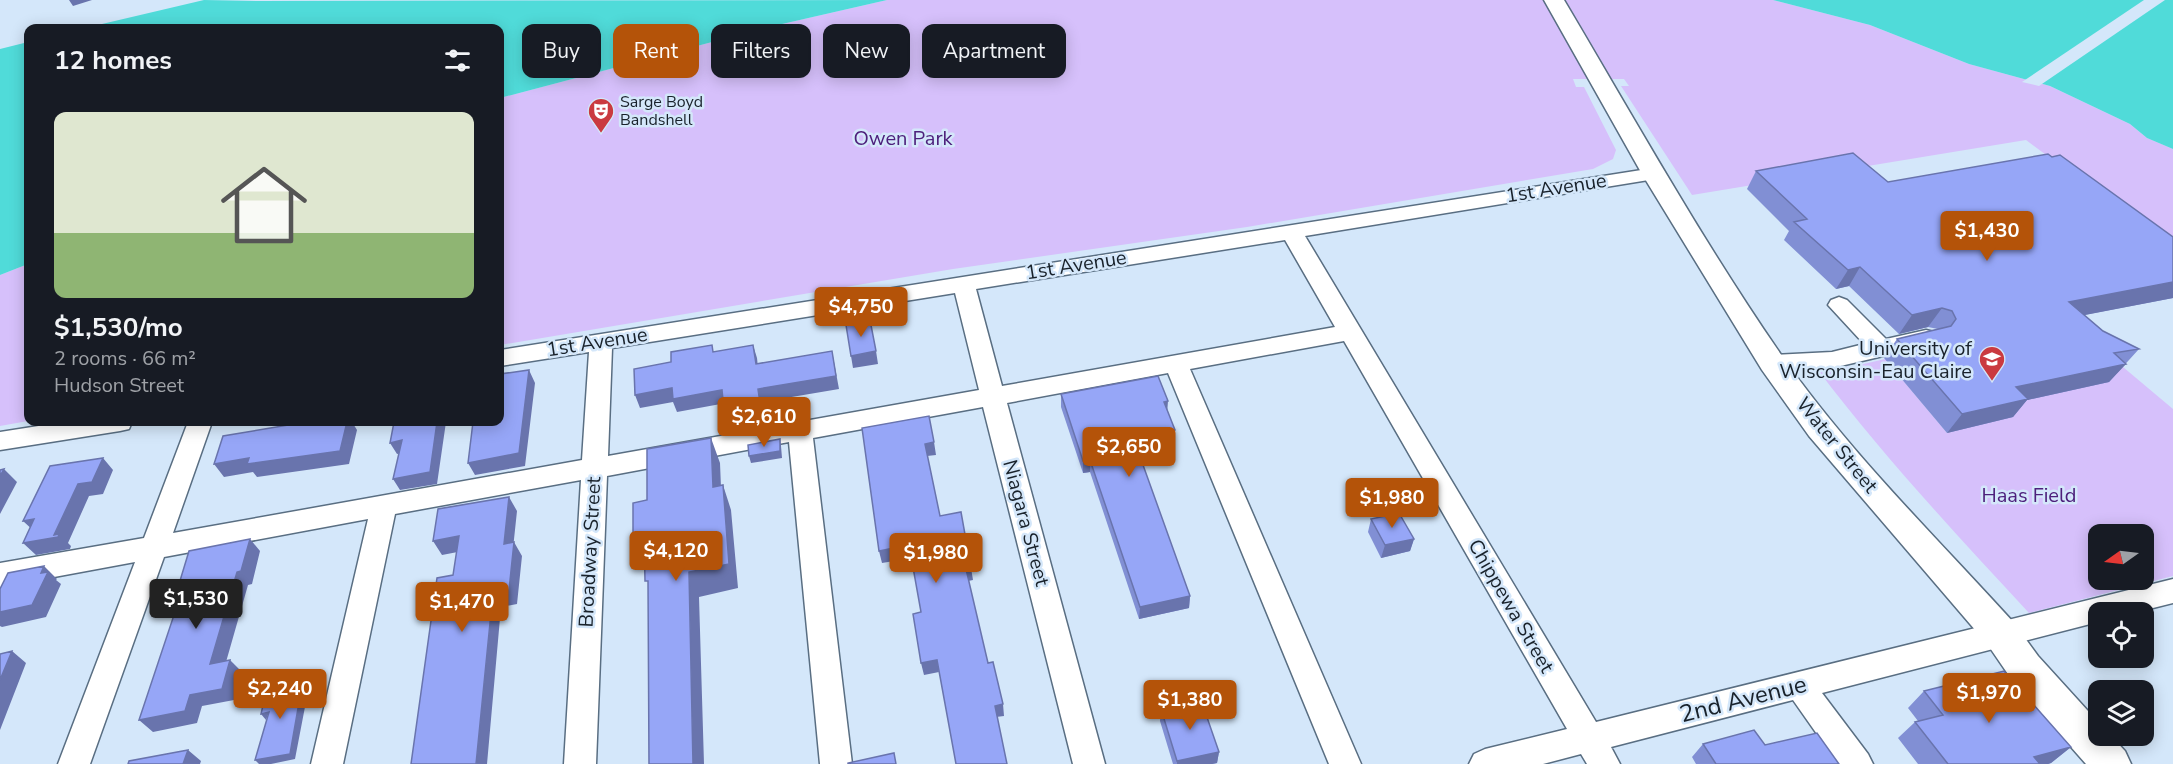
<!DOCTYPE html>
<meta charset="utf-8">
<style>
:root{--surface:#171b24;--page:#20242c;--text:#f1f3f6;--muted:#9ea1a6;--accent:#b45309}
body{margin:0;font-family:"Nunito Sans",sans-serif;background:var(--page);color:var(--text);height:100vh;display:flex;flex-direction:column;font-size:22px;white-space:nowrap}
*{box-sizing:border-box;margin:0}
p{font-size:20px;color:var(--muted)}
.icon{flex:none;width:33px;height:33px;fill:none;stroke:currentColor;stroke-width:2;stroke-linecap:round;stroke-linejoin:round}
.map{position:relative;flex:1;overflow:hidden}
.details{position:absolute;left:24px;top:24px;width:480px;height:402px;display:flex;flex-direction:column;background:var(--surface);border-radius:12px;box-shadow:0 3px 15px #0003}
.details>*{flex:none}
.banner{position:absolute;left:522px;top:24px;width:570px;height:54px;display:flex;gap:12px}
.needle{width:39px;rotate:256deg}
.tools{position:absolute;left:2088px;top:524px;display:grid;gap:12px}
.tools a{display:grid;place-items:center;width:66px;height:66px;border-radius:12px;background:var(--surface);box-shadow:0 3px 15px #0003;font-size:30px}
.price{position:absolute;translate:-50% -51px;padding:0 14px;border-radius:6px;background:var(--accent);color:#fff;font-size:20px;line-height:39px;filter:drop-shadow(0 2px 3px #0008)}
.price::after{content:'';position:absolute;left:50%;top:36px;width:18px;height:14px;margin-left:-9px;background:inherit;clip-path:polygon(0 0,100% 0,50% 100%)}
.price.selected{background:#222;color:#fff}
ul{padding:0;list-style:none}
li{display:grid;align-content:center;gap:12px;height:318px;padding:0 30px}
li span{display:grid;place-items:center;height:186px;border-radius:12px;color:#555}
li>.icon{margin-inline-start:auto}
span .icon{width:108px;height:108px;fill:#fffc;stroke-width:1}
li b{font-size:26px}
h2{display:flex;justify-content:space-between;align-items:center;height:72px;padding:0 30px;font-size:26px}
.pill{padding:0 21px;border-radius:12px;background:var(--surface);box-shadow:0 3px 15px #0003;font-size:21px;line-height:54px}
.pill.selected{background:var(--accent);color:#fff}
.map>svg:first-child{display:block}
.green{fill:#d6c0fb;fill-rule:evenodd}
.water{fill:#50dbd9}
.pier{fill:#d4e7fa}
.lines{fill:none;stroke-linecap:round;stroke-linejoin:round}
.minor-casing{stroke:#596e82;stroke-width:3}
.major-casing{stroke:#596e82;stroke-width:3}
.minor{fill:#fff;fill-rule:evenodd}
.major{fill:#fff;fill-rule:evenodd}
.wall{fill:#818fd4}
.shaded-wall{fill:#6974ad}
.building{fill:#96a6f7;stroke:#6974ad;stroke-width:1.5}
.labels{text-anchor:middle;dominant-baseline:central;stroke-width:5;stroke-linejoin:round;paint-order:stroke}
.far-poi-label{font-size:16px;fill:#19222b;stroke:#d4e7fa;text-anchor:start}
.park-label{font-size:20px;fill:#4d207c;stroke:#d4e7fa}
.street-label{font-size:20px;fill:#19222b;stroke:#d4e7fa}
.poi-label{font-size:20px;fill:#19222b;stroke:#d4e7fa;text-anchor:end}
.near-street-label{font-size:24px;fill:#19222b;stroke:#d4e7fa}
</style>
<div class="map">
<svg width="2173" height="764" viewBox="0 0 2173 764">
<rect width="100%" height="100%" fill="#d4e7fa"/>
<path class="green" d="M887 0H1773L1870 25 1969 64 2050 86 2130 124 2147 138 2173 149V249L2026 140 1692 195 1621 86H1629L1624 79H1573L1576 87H1584L1616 150 1613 159 1593 169 1247 227 953 269 500 345V98L769 27Z
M28 264V421L0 426V275Z
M1885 359 1947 433 1980 386 2123 367 2173 409V576L2029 613C1956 534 1883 456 1818 370L1855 366ZM2098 534H2144V579H2098Z"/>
<path class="water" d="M204 0 258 1 887 0 769 27 500 98V28H85Z
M1773 0H2173V149L2147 138 2130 124 2050 86 1969 64 1870 25Z
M28 42V264L0 275V49Z"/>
<path class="pier" d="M2144 0H2165L2039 86 2022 82Z"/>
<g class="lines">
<g class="minor-casing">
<path id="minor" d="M1654 168 1661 170 1664 174 1661 178 1305 236 1596 722 2173 579V603L2137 612H2098V622L1822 693 1868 754 1873 764H1838L1793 700 1611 747 1620 764H1587L1581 754 1543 764H1469L1474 754 1485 749 1567 729 1344 341 1190 369 1361 764H1329L1168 373 1007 403 1105 764H1073L983 407 813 438 852 764H820L789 442 607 476 596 764H564L581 480 395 514 343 764H311L368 519 164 557 90 764H58L135 562 0 587V563L144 538 188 422H212L173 533 582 460 589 352 500 366V350ZM1285 240 1335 327 1002 386 976 289ZM955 293 979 390 608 456 612 348Z
M1839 297 1847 300 1886 339 1926 330 1934 332 1938 338 1934 344 1926 346 1832 368 1772 371 1764 369 1760 363 1764 357 1772 355 1832 352 1864 344 1828 305 1831 300Z
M64 422H132L129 429 120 431 0 450V432Z"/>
</g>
<g class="major-casing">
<path id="major" d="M1544 0H1564C1635 120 1703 242 1782 356 1849 452 1935 536 2014 623L2038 656 2098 722V735H2110L2125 751 2131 764H2086L2012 680 1988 645 1809 436 1762 370 1642 174Z"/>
</g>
<use href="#minor" class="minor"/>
<use href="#major" class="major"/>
</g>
<path class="wall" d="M1756 171 1888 182 2173 237V298L2084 315 2103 331 2139 349 2109 382 2027 400 2013 417 1947 433 1884 358 1897 339 1938 329 1928 327 1899 334 1849 286 1836 289 1784 240 1789 231 1747 189Z
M1061 394 1167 411 1175 430 1174 443 1137 449 1190 596 1189 608 1139 619 1090 472 1083 473 1061 407Z
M1371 519 1414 539 1410 551 1381 558 1368 532Z
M1924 691 2071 747 2051 763 2048 764H1918L1898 738 1915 722 1918 721 1908 708Z
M1161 709 1219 752 1217 763 1212 764H1173L1160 721Z
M1703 744 1765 745 1839 764H1696L1692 757Z"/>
<path class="shaded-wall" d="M69 0H92L73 6Z
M1860 267 1849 286 1836 289 1848 270Z
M2173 282V298L2054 321 2069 302Z
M1942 308 1928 327 1899 334 1912 315Z
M753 345 757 358 759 377 756 364Z
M832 351 839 389 762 402 764 416 728 423 724 410 758 389Z
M876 351 878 364 853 368 851 356Z
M2126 364 2109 382 2027 400 2013 417 1947 433 1962 414 2016 387Z
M529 370 535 383 525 466 475 475 468 463Z
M672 388 722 390 726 403 677 412 673 402 640 408 635 395Z
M1168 401 1167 414 1164 402Z
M347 422H352L357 430 349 464 257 477 253 472 224 477 214 464Z
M437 422H446L437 484 400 490 393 479Z
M1175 430 1174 443 1132 450 1133 437Z
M711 438 720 463 722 512 713 487Z
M780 439 781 446 782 458 751 463 749 456Z
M402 440 409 452 397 454 390 443Z
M934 442 936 455 927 456 925 444Z
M103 458 113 470 103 494 89 496 68 543 71 546 70 549 36 555 23 543 54 535 78 484Z
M1090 460V472L1083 473V461Z
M4 469 17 482 0 514V476Z
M723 485 731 510 738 588 699 597 704 764H693L689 572Z
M509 497 517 511 512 558 504 544Z
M34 519 35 532 23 521Z
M644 533 655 558 644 560 633 535Z
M459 536 468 550 442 555 433 541Z
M250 539 260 551 252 584 248 585 222 676 210 664 237 572Z
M1414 539 1410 551 1381 558 1385 545Z
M514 542 522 556 517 604 501 607 487 764H476L493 593Z
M909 545 912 558 882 563 879 551Z
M44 566 57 579 56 580 61 584 46 617 2 627 0 626V612L41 573Z
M971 568 973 580 968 581 966 569Z
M185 582 191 596 179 584Z
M1190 596 1189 608 1139 619 1140 607Z
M12 651 26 663 0 730V680Z
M230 660 242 672 234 700 202 706 197 723 153 732 139 720 190 695Z
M937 660 939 672 924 675 921 663Z
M303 680 309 686 295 759 271 764H259L255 760Z
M1003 704 1004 716 996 717 995 706Z
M269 712 266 720 261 714Z
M2071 747 2051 763 2048 764H2026L2034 757Z
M188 750 201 761 200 764H183Z
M1219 752 1217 763 1212 764H1177V761Z"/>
<path class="building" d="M1853 153 1888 182 2048 154 2052 157 2060 155 2173 237V282L2069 302 2103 331 2139 349 2114 353 2126 364 2016 387 2028 399 1962 414 1897 339 1951 326 1956 319 1952 311 1942 308 1912 315 1860 267 1848 270 1794 222 1807 219 1756 171Z
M870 320 876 351 851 356 846 325Z
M712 345 713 352 753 345 756 364 832 351 836 376 758 389 760 403 724 410 722 390 673 399 672 388 635 395 634 369 671 362V352Z
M529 370 519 453 468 463 473 422H500V374Z
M1158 376 1168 401 1164 402 1175 430 1133 437 1190 596 1140 607 1090 460 1083 461 1061 394Z
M929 416 934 442 925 444 940 516 961 512 971 568 966 569 988 663 993 662 1003 704 995 706 1007 764H956L937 660 921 663 913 614 921 612 909 545 879 551 862 428Z
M306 422 305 424 321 422H347L340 451 247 464 249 458 214 464 223 436Z
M394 422H437L430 472 393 479 402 440 390 443Z
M711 438 713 487 723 485 729 564 689 572 693 764H649L648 581H645L644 533 633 535V503L647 500V449Z
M780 439V451L749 456 748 445Z
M103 458 92 482 78 484 54 535 59 534 58 537 23 543 34 519 23 521 50 466Z
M4 469 0 476V470Z
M509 497 504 544 514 542 509 590 493 593 476 764H411L437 578 453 575 459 536 433 541 438 509Z
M1399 513 1414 539 1385 545 1371 519Z
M250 539 241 571 237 572 210 664 230 660 222 689 190 695 185 711 139 720 185 582 179 584 189 551Z
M44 566 41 573 48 572 32 605 0 612V589L8 573Z
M12 651 0 680V654Z
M2004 671 2071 747 2034 757 2040 764H1948L1915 722 1943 715 1924 691Z
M303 680 290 754 255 760 269 712 261 714 267 688Z
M1201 700 1219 752 1177 761 1161 709Z
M1754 730 1765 745 1817 733 1839 764H1716L1703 744Z
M188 750 183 764H128L129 761Z
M894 753 896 764H848V763Z"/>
<defs>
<g id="theatre-pin" transform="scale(1.35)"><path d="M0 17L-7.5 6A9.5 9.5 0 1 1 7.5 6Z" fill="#ca3a40" stroke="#d4e7fa"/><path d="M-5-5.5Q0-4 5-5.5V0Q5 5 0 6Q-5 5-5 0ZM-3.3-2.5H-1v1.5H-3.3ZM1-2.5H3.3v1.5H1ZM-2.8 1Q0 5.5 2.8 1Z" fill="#fff"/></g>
<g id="university-pin" transform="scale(1.35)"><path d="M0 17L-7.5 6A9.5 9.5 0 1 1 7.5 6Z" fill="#ca3a40" stroke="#d4e7fa"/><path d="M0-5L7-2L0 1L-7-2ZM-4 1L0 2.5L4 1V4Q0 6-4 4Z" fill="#fff"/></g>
</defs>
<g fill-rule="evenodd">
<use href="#theatre-pin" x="601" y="111"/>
<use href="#university-pin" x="1992" y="359"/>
</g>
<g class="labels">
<g class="far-poi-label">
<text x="620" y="102">Sarge Boyd<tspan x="620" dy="18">Bandshell</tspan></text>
</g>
<g class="park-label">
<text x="903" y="138">Owen Park</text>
<text x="2029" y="495">Haas Field</text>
</g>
<g class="street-label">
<text transform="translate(1556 188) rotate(-9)">1st Avenue</text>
<text transform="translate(1076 265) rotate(-9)">1st Avenue</text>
<text transform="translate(597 342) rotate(-9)">1st Avenue</text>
<text transform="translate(1837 445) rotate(51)">Water Street</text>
<text transform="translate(1026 523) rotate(75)">Niagara Street</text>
<text transform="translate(590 552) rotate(-87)">Broadway Street</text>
<text transform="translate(1511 606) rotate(60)">Chippewa Street</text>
</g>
<g class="poi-label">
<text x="1972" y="348">University of<tspan x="1972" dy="23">Wisconsin-Eau Claire</tspan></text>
</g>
<g class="near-street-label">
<text transform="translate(1743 699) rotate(-14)">2nd Avenue</text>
</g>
</g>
</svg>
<div class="tools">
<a><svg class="needle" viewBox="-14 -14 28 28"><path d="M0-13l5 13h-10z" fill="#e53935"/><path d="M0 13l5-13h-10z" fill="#9ea1a6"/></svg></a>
<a><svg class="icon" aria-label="locate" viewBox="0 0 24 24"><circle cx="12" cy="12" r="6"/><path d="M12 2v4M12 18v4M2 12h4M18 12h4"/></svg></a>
<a><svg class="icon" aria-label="layers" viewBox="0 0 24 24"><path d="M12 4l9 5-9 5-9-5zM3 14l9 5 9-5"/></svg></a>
</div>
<b class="price" style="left:1987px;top:262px">$1,430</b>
<b class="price" style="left:861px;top:338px">$4,750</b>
<b class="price" style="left:764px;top:448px">$2,610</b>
<b class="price" style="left:1129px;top:478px">$2,650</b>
<b class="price" style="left:1392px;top:529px">$1,980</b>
<b class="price" style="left:676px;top:582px">$4,120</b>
<b class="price" style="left:936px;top:584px">$1,980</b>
<b class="price selected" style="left:196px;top:630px">$1,530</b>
<b class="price" style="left:462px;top:633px">$1,470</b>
<b class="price" style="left:280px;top:720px">$2,240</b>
<b class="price" style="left:1989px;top:724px">$1,970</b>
<b class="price" style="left:1190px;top:731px">$1,380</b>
<div class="banner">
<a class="pill">Buy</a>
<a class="pill selected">Rent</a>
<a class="pill">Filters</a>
<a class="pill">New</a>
<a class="pill">Apartment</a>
</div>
<section class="details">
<h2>12 homes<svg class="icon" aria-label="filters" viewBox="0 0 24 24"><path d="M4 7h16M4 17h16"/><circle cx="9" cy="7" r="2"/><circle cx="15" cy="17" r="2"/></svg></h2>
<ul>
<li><span style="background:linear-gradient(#dfe7d0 65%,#8fb573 0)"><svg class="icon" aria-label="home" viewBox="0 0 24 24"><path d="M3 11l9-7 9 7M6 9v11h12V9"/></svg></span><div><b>$1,530/mo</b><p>2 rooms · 66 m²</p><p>Hudson Street</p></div></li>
</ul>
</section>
</div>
